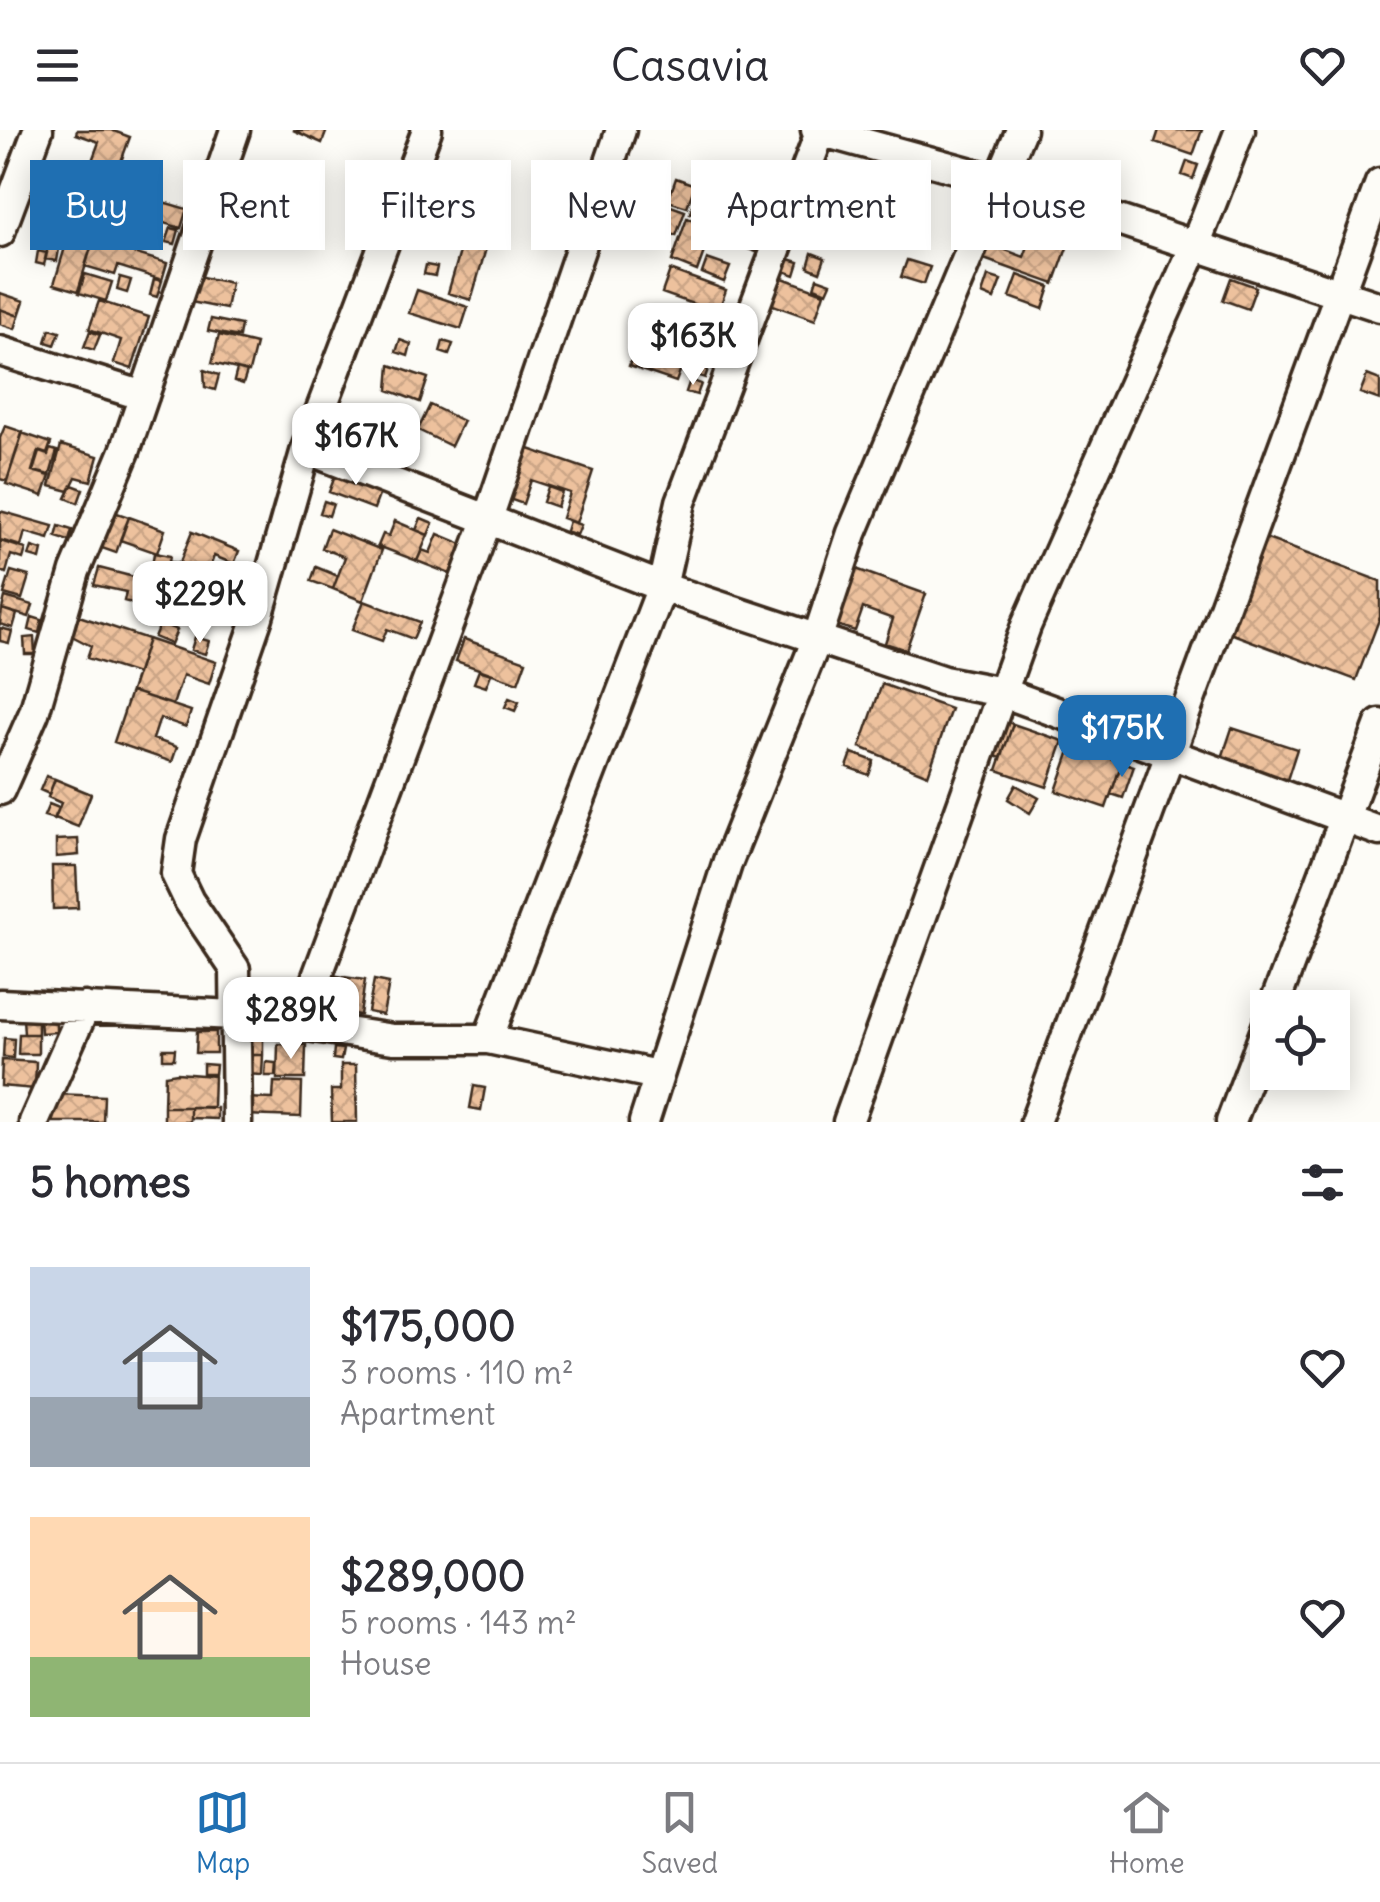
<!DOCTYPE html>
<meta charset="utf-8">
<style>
:root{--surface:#fff;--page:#f7f7f7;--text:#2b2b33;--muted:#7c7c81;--line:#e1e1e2;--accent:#1f6fb2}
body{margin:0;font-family:Delius,sans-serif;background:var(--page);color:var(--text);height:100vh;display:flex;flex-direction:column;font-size:38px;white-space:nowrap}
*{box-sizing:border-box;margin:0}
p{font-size:32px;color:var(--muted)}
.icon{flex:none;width:55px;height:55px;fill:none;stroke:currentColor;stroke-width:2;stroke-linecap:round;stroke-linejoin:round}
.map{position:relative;height:992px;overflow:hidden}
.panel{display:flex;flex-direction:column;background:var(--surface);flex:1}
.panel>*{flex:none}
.banner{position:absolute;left:30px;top:30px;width:1320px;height:90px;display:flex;gap:20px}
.controls{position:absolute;left:1250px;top:860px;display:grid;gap:20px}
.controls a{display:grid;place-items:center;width:100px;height:100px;border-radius:0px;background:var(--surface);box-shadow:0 5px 25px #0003;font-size:50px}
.price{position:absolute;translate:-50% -85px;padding:0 22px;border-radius:20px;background:#fff;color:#222;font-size:32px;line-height:65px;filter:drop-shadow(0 2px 5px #0008)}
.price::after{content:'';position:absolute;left:50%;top:60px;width:30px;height:22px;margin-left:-15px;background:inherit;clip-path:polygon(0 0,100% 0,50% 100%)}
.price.selected{background:var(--accent);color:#fff}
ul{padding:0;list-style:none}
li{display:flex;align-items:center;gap:30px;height:250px;padding:0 30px}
li span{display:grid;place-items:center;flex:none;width:280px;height:200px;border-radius:0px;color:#555}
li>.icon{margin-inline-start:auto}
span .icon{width:120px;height:120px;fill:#fffc;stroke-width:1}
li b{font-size:42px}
h2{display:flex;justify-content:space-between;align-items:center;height:120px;padding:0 30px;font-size:42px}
.pill{padding:0 35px;border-radius:0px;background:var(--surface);box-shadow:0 5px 25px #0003;font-size:35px;line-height:90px}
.pill.selected{background:var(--accent);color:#fff}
header{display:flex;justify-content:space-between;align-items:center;height:130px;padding:0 30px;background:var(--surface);font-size:45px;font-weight:600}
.dock{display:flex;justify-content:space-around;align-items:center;height:140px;border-top:2px solid var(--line);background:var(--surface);font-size:28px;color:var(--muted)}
.dock a{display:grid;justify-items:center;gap:5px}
.dock .selected{color:var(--accent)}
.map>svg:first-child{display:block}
.building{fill:url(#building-cross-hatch);stroke:#3b2a1e;stroke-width:2.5}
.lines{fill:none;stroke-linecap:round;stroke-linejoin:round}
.street-casing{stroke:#3b2a1e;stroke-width:35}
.street{stroke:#fdfcf7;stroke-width:28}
</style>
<header><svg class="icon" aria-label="menu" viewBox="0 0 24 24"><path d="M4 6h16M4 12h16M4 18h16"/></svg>Casavia<svg class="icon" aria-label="heart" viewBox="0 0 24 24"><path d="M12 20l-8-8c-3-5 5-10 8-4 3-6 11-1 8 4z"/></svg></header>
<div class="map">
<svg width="1380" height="992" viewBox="0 0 1380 992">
<defs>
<pattern id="building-cross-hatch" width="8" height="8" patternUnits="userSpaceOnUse" patternTransform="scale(2.5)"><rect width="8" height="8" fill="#edc19d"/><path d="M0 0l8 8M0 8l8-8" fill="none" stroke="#cca687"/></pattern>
</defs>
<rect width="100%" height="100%" fill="#fdfcf7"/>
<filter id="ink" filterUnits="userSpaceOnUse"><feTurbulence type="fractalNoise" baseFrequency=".01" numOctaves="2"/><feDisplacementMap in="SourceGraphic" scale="20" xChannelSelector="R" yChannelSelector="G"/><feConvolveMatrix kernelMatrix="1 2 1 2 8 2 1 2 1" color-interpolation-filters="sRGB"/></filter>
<g filter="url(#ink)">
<path class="building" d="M77 0H111L130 7 112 56 86 47 99 12 76 4Z
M293 0H327L322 13Z
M1159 0H1202L1193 25 1155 12Z
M68 28 90 36 86 47 64 40Z
M1187 31 1198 35 1193 49 1182 45Z
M706 38 734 49 719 92 690 83Z
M239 39 248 42 244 53 235 50Z
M259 45 307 60 290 114 250 102 256 85 267 89 273 71 253 65Z
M433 47 499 68 486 108 447 95 452 79 425 71Z
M676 48 695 55 687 77 668 71Z
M229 53 247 59 241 79 223 73Z
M615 55 622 58 615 77 609 74Z
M112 57 187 79 181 98 140 86 139 93 104 83Z
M629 61 685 81 676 106 620 86Z
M1008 62 1031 70 1027 81 1004 72Z
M1001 76 1073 101 1054 154 981 128 987 113 1024 127 1033 103 996 90Z
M226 79 235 82 231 94 222 91Z
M104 83 152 98 148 111 128 105 124 118 96 110Z
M725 83 743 90 734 115 715 109Z
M420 84 434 88 429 104 415 99Z
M687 88 713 97 697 141 672 131Z
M171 98 179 100 175 114 166 112Z
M69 104 93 111 78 161 54 154Z
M464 108 487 115 471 170 448 163Z
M752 108 760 111 756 122 748 119Z
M93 111 167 133 162 150 118 136 115 145 85 136Z
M48 117 59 119 57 131 45 129Z
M38 121 47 123 44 135 36 133Z
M812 123 825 128 820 142 808 137Z
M707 129 730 137 724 152 702 143Z
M789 129 799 132 795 145 784 141Z
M907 130 930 137 924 154 901 147Z
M426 135 437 137 435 146 424 144Z
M670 140 726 160 718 183 662 163Z
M85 144 112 152 106 171 79 163Z
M1018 145 1050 157 1043 179 1010 167Z
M197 146 231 153 226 179 191 172Z
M988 146 1001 150 994 169 982 164Z
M120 147 131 150 127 163 117 160Z
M780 147 824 163 815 190 770 174Z
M817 148 831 153 827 162 814 157Z
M1231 148 1256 157 1248 179 1223 170Z
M154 149 162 151 157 167 150 165Z
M417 160 468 177 461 199 409 183Z
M0 163 24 171 19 186 0 179Z
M99 171 149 187 132 239 114 233 121 210 89 199Z
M0 179 19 186 15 199 0 194Z
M211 189 241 195 239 207 208 201Z
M50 199 60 202 55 215 46 212Z
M90 201 100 205 94 220 84 217Z
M219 205 256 214 249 242 212 233Z
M638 208 686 225 676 252 629 236Z
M400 210 411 214 408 226 396 222Z
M443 211 453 214 449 225 440 222Z
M694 231 709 236 705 248 690 243Z
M390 235 428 248 420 272 388 260Z
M237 239 247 242 243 254 234 251Z
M204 240 219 245 215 260 205 257Z
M1367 245 1380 250V270L1360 263Z
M690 250 701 254 697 265 686 262Z
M430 275 463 291 451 316 418 300Z
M5 296 23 302 7 351 0 349V308Z
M22 303 51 313 47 324 38 321 32 341 50 346 43 366 6 354Z
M61 315 98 326 91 351 76 347 69 361 50 356Z
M523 317 593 341 576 393 562 388 570 363 531 350 523 374 506 368Z
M50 319 57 321 50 345 33 341 39 322 48 325Z
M338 338 383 355 374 379 329 362Z
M72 355 83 359 78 373 66 368Z
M548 357 562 362 557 377 543 372Z
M324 371 333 374 329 386 320 383Z
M0 381 53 396 49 409 25 402 21 416 0 410Z
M111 381 129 387 116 423 99 417Z
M129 387 165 400 157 423 120 410Z
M421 388 433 393 428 405 416 400Z
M395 391 428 405 417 431 378 416 383 404 389 406Z
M569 391 581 395 577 405 566 401Z
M59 396 72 400 69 411 56 407Z
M329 399 382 420 363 471 333 459 345 427 322 418Z
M192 402 239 421 234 434 214 426 206 448 178 437Z
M438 404 462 414 450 444 417 431 422 420 430 423Z
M1262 407 1380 451V487L1356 550 1227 502Z
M0 411 26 419 23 429 11 425 6 443 0 441Z
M32 417 42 420 40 429 29 426Z
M154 423 170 426 169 432 178 433 175 452 150 448Z
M316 437 338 446 333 459 311 451Z
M99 438 165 455 159 480 124 471 126 462 94 455Z
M856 439 926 464 906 520 885 513 893 489 863 478 855 501 836 495Z
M11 441 29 446 22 469 4 464Z
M225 447 235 449 234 457 223 456Z
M165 455 220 468 215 491 160 477Z
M5 467 33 475 29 487 2 479Z
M364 471 420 492 413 509 387 499 382 511 352 500Z
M2 479 17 484 13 498 0 494Z
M79 486 148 509 137 544 87 528 91 516 72 506Z
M32 487 42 490 39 503 29 500Z
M160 493 177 500 171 514 154 507Z
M0 498 12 501 9 513 0 511Z
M34 507 35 524H25L24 508Z
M195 507 209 511 205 524 191 520Z
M148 509 216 532 209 554 183 545 173 575 131 561Z
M464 509 526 531 518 553 456 531Z
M479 540 491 544 486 557 474 553Z
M882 554 951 579 928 645 860 617Z
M131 561 191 581 186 597 160 588 153 609 177 617 172 632 114 612Z
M509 568 519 572 515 581 505 577Z
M1001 589 1013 594 1001 628 989 624Z
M1013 594 1063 611 1047 657 997 640Z
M1232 598 1297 619 1287 650 1222 628Z
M1072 615 1122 632 1106 678 1056 661Z
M852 623 874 631 869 645 847 637Z
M1122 632 1134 636 1123 668 1111 664Z
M46 646 55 649 49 664 40 660Z
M55 649 91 664 78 697 55 688 61 673 48 667Z
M1016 655 1039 668 1030 683 1008 669Z
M49 674 59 678 54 689 44 686Z
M78 709 79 725 56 727V710Z
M52 736H76L78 778 53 779Z
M324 844 365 850 360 885 344 883 345 875 334 873 336 859 323 858Z
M374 850 389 853 383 885 368 882Z
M56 886V902L41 903 40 887Z
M38 887V904H24L23 888Z
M197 902H216V923H196Z
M19 904H38V924H18Z
M245 907H263V925H244Z
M4 908 14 909 13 928 3 927Z
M278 914 306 915 305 949H277Z
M334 918 343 919 341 930 333 929Z
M163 919H175L174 929H163Z
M244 925H263L262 945 243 944Z
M2 930 36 932 35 959 1 956Z
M266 932 276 933 275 946H265Z
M203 934 216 935 215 944H203Z
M341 935H356L357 992H332L331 960H341Z
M177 943 214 946 213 977H164L165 945Z
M274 952 302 953 301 987 244 985V968L273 969Z
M474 956 485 958 481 980 470 978Z
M54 964 104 966 103 992H53Z
M164 977H190V992H164Z
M190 977 217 978V989L190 988Z"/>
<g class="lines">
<g class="street-casing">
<path id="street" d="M816 0 1001 51 1380 177
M0 102 38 0
M0 221 144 266
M306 319 662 457 944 551 1002 562 1380 701
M0 660 34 583 75 441 125 321 235 0
M0 874 235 885 393 909H488L657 945
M1273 878 1380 594
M299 895 487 391 621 0
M488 909 662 457 681 372 821 0
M34 992 85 877
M237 992 235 839 189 771 176 744 181 709 258 487 306 319 427 0
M644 992 728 731 817 509 852 403 1021 0
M848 992 1026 496 1194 118 1240 0
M1035 992 1380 53
M1231 992 1268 894"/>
</g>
<use href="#street" class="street"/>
</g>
</g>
</svg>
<div class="controls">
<a><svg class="icon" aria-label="locate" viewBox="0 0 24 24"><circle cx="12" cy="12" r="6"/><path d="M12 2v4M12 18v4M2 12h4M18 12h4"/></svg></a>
</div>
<b class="price" style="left:693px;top:258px">$163K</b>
<b class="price" style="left:356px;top:358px">$167K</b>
<b class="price" style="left:200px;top:516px">$229K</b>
<b class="price selected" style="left:1122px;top:650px">$175K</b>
<b class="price" style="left:291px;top:932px">$289K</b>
<div class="banner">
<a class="pill selected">Buy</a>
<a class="pill">Rent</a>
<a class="pill">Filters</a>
<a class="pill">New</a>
<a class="pill">Apartment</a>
<a class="pill">House</a>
</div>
</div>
<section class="panel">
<h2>5 homes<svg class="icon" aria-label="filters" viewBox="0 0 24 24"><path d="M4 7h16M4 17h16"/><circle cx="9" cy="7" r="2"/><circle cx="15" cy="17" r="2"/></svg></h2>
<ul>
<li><span style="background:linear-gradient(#c9d6e8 65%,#9aa5b1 0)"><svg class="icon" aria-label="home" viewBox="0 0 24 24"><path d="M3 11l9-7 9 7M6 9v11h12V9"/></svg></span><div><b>$175,000</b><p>3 rooms · 110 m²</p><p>Apartment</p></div><svg class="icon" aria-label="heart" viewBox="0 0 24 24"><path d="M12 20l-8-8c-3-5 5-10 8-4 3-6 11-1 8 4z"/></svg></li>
<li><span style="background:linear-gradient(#ffd9b3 70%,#8fb573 0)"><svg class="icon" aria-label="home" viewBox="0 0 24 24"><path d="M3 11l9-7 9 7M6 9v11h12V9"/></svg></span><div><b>$289,000</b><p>5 rooms · 143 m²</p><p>House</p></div><svg class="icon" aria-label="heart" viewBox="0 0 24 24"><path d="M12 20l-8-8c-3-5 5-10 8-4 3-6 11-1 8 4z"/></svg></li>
</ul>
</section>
<nav class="dock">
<a class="selected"><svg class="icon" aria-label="map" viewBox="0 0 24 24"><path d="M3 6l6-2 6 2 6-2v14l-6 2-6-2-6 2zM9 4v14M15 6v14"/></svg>Map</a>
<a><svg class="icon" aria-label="saved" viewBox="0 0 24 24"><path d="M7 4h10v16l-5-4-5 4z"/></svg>Saved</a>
<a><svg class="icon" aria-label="home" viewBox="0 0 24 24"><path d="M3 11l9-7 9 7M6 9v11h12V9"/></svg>Home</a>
</nav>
